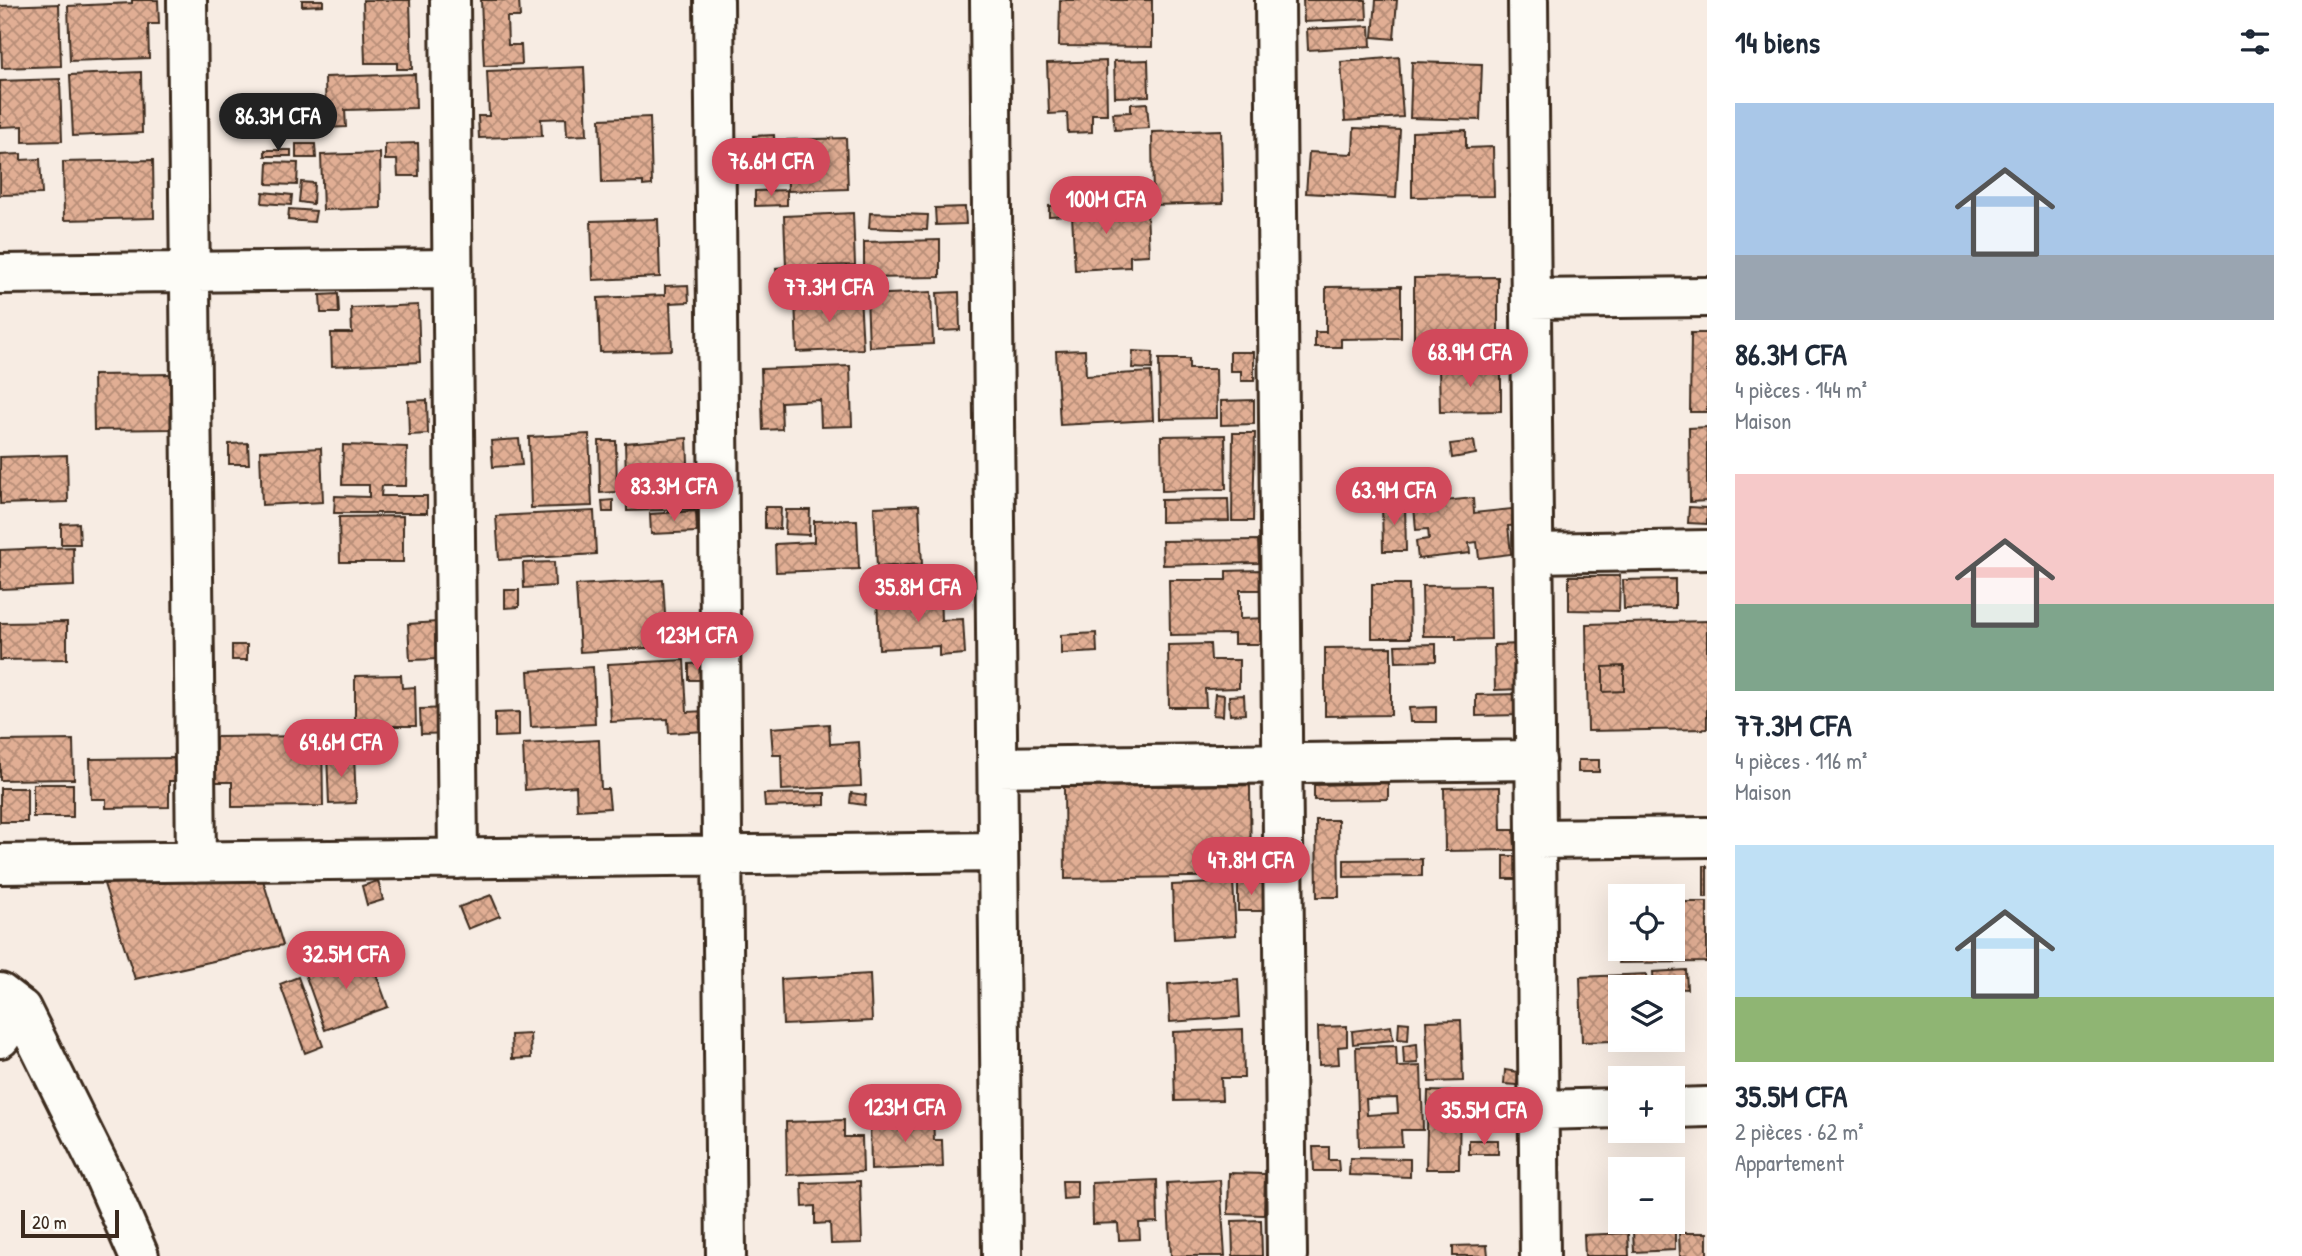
<!DOCTYPE html>
<html lang="fr">
<meta charset="utf-8">
<style>
:root{--surface:#fff;--page:#f2f2f3;--text:#1f2937;--muted:#747a83;--accent:#d1495b}
body{margin:0;font-family:"Patrick Hand",sans-serif;background:var(--page);color:var(--text);height:100vh;display:flex;flex-direction:column;font-size:26px;white-space:nowrap}
*{box-sizing:border-box;margin:0}
p{font-size:23px;color:var(--muted)}
.icon{flex:none;width:38px;height:38px;fill:none;stroke:currentColor;stroke-width:2;stroke-linecap:round;stroke-linejoin:round}
.map{position:relative;flex:1;overflow:hidden}
.details{display:flex;flex-direction:column;background:var(--surface);width:595px}
.details>*{flex:none}
.buttons{position:absolute;left:1608px;top:884px;display:grid;gap:14px}
.buttons a{display:grid;place-items:center;width:77px;height:77px;border-radius:0px;background:var(--surface);box-shadow:0 7px 28px #0002;font-size:35px}
.scale{position:absolute;left:21px;bottom:18px;width:98px;box-sizing:border-box;padding-left:7px;border:4px solid #3b2a1e;border-top:0;font-size:19px;line-height:24px;white-space:nowrap;color:#3b2a1e;-webkit-text-stroke:5px #fdfcf7;paint-order:stroke}
.price{position:absolute;translate:-50% -60px;padding:0 16px;border-radius:24px;background:var(--accent);color:#fff;font-size:23px;line-height:46px;filter:drop-shadow(0 2px 4px #0008)}
.price::after{content:'';position:absolute;left:50%;top:42px;width:21px;height:16px;margin-left:-10px;background:inherit;clip-path:polygon(0 0,100% 0,50% 100%)}
.price.active{background:#222;color:#fff}
ul{padding:0;list-style:none}
li{display:grid;align-content:center;gap:14px;height:371px;padding:0 28px}
li span{display:grid;place-items:center;height:217px;border-radius:0px;color:#555}
li>.icon{margin-inline-start:auto}
span .icon{width:126px;height:126px;fill:#fffc;stroke-width:1}
li b{font-size:30px}
h2{display:flex;justify-content:space-between;align-items:center;height:84px;padding:0 28px;font-size:30px}
main{display:flex;flex:1;min-height:0}
.map>svg:first-child{display:block}
.building{fill:url(#building-cross-hatch);stroke:#3b2a1e;stroke-width:2;fill-rule:evenodd}
.lines{fill:none;stroke-linecap:round;stroke-linejoin:round}
.minor-casing{stroke:#3b2a1e;stroke-width:44}
.minor{stroke:#fdfcf7;stroke-width:38}
</style>
<main>
<div class="map">
<svg width="1707" height="1256" viewBox="0 0 1707 1256">
<defs>
<pattern id="building-cross-hatch" width="8" height="8" patternUnits="userSpaceOnUse" patternTransform="scale(1.75)"><rect width="8" height="8" fill="#e1ae94"/><path d="M0 0l8 8M0 8l8-8" fill="none" stroke="#b88e78"/></pattern>
</defs>
<rect width="100%" height="100%" fill="#f7ece3"/>
<filter id="ink" filterUnits="userSpaceOnUse"><feTurbulence type="fractalNoise" baseFrequency=".0143" numOctaves="2"/><feDisplacementMap in="SourceGraphic" scale="14" xChannelSelector="R" yChannelSelector="G"/><feConvolveMatrix kernelMatrix="1 2 1 2 8 2 1 2 1" color-interpolation-filters="sRGB"/></filter>
<g filter="url(#ink)">
<path class="building" d="M132 0H158L159 24H148L149 58 70 61 68 6 132 3Z
M302 0H323V5L302 6Z
M363 0H410L412 69H397V63H365Z
M481 0H519L520 17H507L508 45H521L522 64 484 66Z
M1060 0H1152V47L1059 46Z
M1303 0H1366L1367 19 1304 22Z
M1376 0H1397L1394 39 1373 37Z
M59 4 61 66 2 68 0 6Z
M1370 26 1371 46 1308 50 1307 29Z
M1399 57 1403 117 1345 121 1341 62Z
M1148 60 1149 96 1115 97 1114 61Z
M1106 61 1107 114H1092V132L1068 133 1067 113 1049 114 1047 63Z
M1412 62 1482 64 1480 120 1410 118Z
M584 67 587 135 567 136 566 118 541 119 542 136 479 138 478 116H489L487 71Z
M141 72 142 133 73 136 70 75Z
M415 74 416 108 345 110 346 127 326 128 325 77Z
M60 79 62 141 23 142V126L0 127V81Z
M1147 103 1149 128 1115 130 1113 113 1131 112V104Z
M650 117 652 185 643 186V182L602 183 600 119Z
M1354 128 1400 130 1396 198 1306 193 1309 152 1353 154Z
M1221 130 1223 203 1153 205 1152 132Z
M1466 130V148L1493 147 1494 196 1412 197V132Z
M774 135 775 157 755 159 753 136Z
M846 138 848 189 788 191 787 140Z
M418 143 419 176H398L397 160H385V144Z
M296 144H315L316 158H296Z
M265 150H291V156H265Z
M380 153 381 208 323 210 321 155Z
M21 154V160L40 159 42 194 0 195V155Z
M153 160 154 218 64 220 63 162Z
M268 162 298 163 297 185 267 184Z
M301 182 314 183 313 204 299 202Z
M787 190V205L755 206V191Z
M263 192 292 195 291 205 262 203Z
M1096 204 1097 212 1147 210 1149 255 1130 256V267L1075 270 1072 215 1049 216V206Z
M965 207 966 224 936 225 935 208Z
M289 209 316 211 314 222 288 220Z
M853 213 855 265 818 266 819 281 777 283 776 268 786 267 784 216Z
M870 213 928 215 927 230 869 228Z
M658 219 660 277 593 280 591 221Z
M940 240V277L864 278V242Z
M1498 277V340L1414 341V278Z
M688 285 689 302 670 303 672 350 600 352 598 298 665 295V286Z
M1401 286V338L1341 339V347H1315V332H1326V287Z
M931 292 933 344 869 347 867 295Z
M959 292 960 330 939 331 937 293Z
M338 294 339 313H321L320 295Z
M860 295 863 349 797 352 795 298Z
M418 305 420 362 332 366 331 333H352L351 308Z
M1691 333H1707V412H1690Z
M1085 350 1086 376 1151 372 1153 420 1060 425 1056 351Z
M1133 351 1153 352 1152 369 1132 368Z
M1230 352H1254V381H1241V371H1230Z
M1159 359H1189V369H1216L1217 418 1160 419Z
M850 366 852 426 821 427 820 400 781 402 782 429 763 430 761 369Z
M1501 366V411L1440 412 1439 367Z
M172 374V429L94 430 93 375Z
M427 400 428 434 409 435 408 401Z
M1254 400V424L1221 425V401Z
M1707 427V501L1690 502 1689 428Z
M1233 433H1255L1253 521H1232Z
M589 434 592 506 531 508 529 437Z
M1225 435 1226 489 1162 491 1161 436Z
M687 438 689 486 701 485 702 509 627 511 625 443Z
M519 439 522 465 493 467 491 441Z
M599 441H616L617 492 600 493Z
M1474 441 1476 454 1452 458 1450 444Z
M248 443 249 464H229V444Z
M343 445 407 447 406 486H382L381 496H427V513H334L335 496 369 497V485H342Z
M321 448 323 502 262 505 260 451Z
M67 455 68 502 0 504V457Z
M1434 492 1435 502 1473 498 1474 513 1521 508 1522 525 1508 526 1511 554 1479 558 1477 542 1469 543 1470 553 1418 559 1416 541 1429 539 1428 529 1416 530 1413 494Z
M1228 499 1229 521 1161 522V500Z
M613 500V512H603L602 501Z
M1382 503H1405L1406 551H1383Z
M919 505 922 564 877 567 874 507Z
M765 507H781L780 529 765 528Z
M1689 507 1707 508V524L1688 523Z
M786 510H810L809 535 785 534Z
M594 511 596 554 499 560 496 516Z
M696 511 697 532 651 534 650 514Z
M403 516V562H340L339 517Z
M857 520 859 569 776 572 775 544 814 542V521Z
M79 523 80 544H61V524Z
M1258 540 1259 563 1163 565 1162 541Z
M73 547 74 586 0 589V550Z
M554 562 555 586 524 588 523 563Z
M1261 570V590H1240V619L1268 618V644H1234V634L1170 635 1169 580H1226V571Z
M1569 576H1620L1619 611 1569 610Z
M1675 579V608L1624 609 1623 580Z
M663 580 666 632 680 631V646L580 652 576 585Z
M966 580 967 597 945 598 944 581Z
M1372 584H1409L1410 638H1372Z
M1490 585 1491 639 1456 640V636H1423L1422 586Z
M505 590H519V607L505 608Z
M940 592 941 620 963 619 965 654 939 656V646L879 649 877 596Z
M1707 621V729L1588 731 1586 624ZM1624 666V691L1603 692V667Z
M67 622V659L0 660V623Z
M437 622 439 659 410 660 408 624Z
M1096 633 1097 652 1061 654V635Z
M1210 644 1211 660H1239V688L1205 689 1206 707H1169L1168 645Z
M1436 644V661L1396 662 1395 645Z
M1520 644 1521 689 1495 690 1494 645Z
M232 645H247V660H232Z
M1391 647V715L1325 716V648Z
M684 660 687 712 705 711 707 731 669 733 668 719 611 722 608 664Z
M704 663 705 680H689V664Z
M1624 666V691L1603 692V667Z
M593 667 595 724 531 727 528 671Z
M401 675 402 688 415 687 416 726H355V676Z
M1215 694 1224 695 1223 716 1213 715Z
M1519 694 1520 715 1476 716V695Z
M1244 695 1245 714 1230 715 1229 696Z
M1436 707V722H1410L1409 708Z
M452 708 453 733 421 734 420 709Z
M519 712V736L495 737V713Z
M829 724 830 744 859 742 861 786 782 790 781 755H773L771 728Z
M322 736 323 806 232 807V782H216V737Z
M73 740 74 779 0 780V741Z
M599 740 601 789H608L610 808 577 810 576 786 525 790 523 744Z
M327 754H354L356 803 329 804Z
M177 758V781H169V807L106 808V799H91L90 759Z
M1578 760H1599V772H1578Z
M1388 783V799L1314 800V785Z
M33 784H73V817H33Z
M1250 785 1251 876 1065 879 1064 787Z
M1500 787 1501 830H1514L1515 850 1445 851 1444 788Z
M0 788H27V822H0Z
M825 793V805L765 807 764 794Z
M851 793 866 795 865 805 850 803Z
M1316 820H1338L1339 897H1317Z
M1504 856H1520V879H1504Z
M1422 859V876L1344 877V860Z
M1704 866H1707V897H1704Z
M262 877 283 945 135 979 104 884Z
M378 881 383 900 367 905 362 886Z
M1233 882 1236 935 1174 939 1172 885Z
M1238 883H1264V911H1238Z
M491 895 500 916 468 929 459 907Z
M1673 902H1707V962L1619 963 1618 903H1620V948H1673Z
M368 952 388 1007 325 1030 305 974Z
M1686 970 1687 989 1654 987 1653 972Z
M870 974 872 1021 783 1025 781 979Z
M1646 974 1647 987H1620V1040H1648L1582 1042 1580 977Z
M298 977 323 1046 305 1053 280 984Z
M1238 979 1240 1017 1170 1022 1168 984Z
M1461 1020 1463 1081 1429 1082 1426 1021Z
M1399 1022 1409 1023 1408 1040 1398 1039Z
M1347 1026V1046L1338 1047 1339 1064 1319 1065 1318 1027Z
M1391 1026 1393 1040 1353 1044 1352 1031Z
M1243 1029 1244 1078H1221L1222 1100 1175 1101 1173 1032Z
M530 1034 531 1058 512 1059 511 1035Z
M1417 1044 1418 1063 1404 1064 1403 1046Z
M1396 1046 1397 1067 1421 1066 1423 1130H1401L1402 1146 1359 1147 1356 1047ZM1397 1098 1398 1113 1367 1115 1366 1099Z
M1505 1070 1518 1072 1517 1085 1504 1084Z
M1428 1091 1460 1092 1459 1169H1426Z
M933 1116 934 1140H942L943 1167 871 1170 870 1119Z
M844 1120V1137H862L863 1172 787 1175 786 1122Z
M1469 1140H1498V1154H1469Z
M1313 1147H1329V1160H1338L1339 1171H1314Z
M1350 1158 1410 1159V1177L1349 1175Z
M1229 1173 1265 1174 1264 1215 1228 1214Z
M1157 1180 1158 1222 1139 1223 1140 1239 1119 1240 1118 1223 1093 1224 1092 1183Z
M1220 1180 1225 1256H1171L1167 1183Z
M860 1181 862 1243 831 1244 830 1223 815 1224V1206L803 1207 802 1183Z
M1062 1181H1077V1198L1063 1199Z
M1261 1220 1262 1256H1233L1232 1221Z
M1675 1231V1250L1634 1252 1633 1232Z
M1628 1233 1629 1256H1585L1584 1235Z
M1679 1233H1707V1256H1680Z
M1487 1245 1488 1256H1453V1246Z"/>
<g class="lines">
<g class="minor-casing">
<path id="minor" d="M187 0 196 862
M450 0 458 859
M714 0 726 1256
M990 0 1002 1256
M1275 0 1287 1256
M1528 0 1540 1256
M0 274 453 269
M1531 299 1707 297
M1534 553 1707 550
M998 767 1536 760
M1536 839 1707 837
M0 864 998 852
M0 993 21 1009 105 1178 139 1256
M0 1038 21 1009
M1673 1108 1707 1107
M1539 1110 1620 1108"/>
</g>
<use href="#minor" class="minor"/>
</g>
</g>
</svg>
<div class="buttons">
<a><svg class="icon" aria-label="locate" viewBox="0 0 24 24"><circle cx="12" cy="12" r="6"/><path d="M12 2v4M12 18v4M2 12h4M18 12h4"/></svg></a>
<a><svg class="icon" aria-label="layers" viewBox="0 0 24 24"><path d="M12 4l9 5-9 5-9-5zM3 14l9 5 9-5"/></svg></a>
<a>+</a>
<a>−</a>
</div>
<div class="scale">20 m</div>
<b class="price active" style="left:278px;top:153px">86.3M CFA</b>
<b class="price" style="left:771px;top:198px">76.6M CFA</b>
<b class="price" style="left:1106px;top:236px">100M CFA</b>
<b class="price" style="left:829px;top:324px">77.3M CFA</b>
<b class="price" style="left:1470px;top:389px">68.9M CFA</b>
<b class="price" style="left:674px;top:523px">83.3M CFA</b>
<b class="price" style="left:1394px;top:527px">63.9M CFA</b>
<b class="price" style="left:918px;top:624px">35.8M CFA</b>
<b class="price" style="left:697px;top:672px">123M CFA</b>
<b class="price" style="left:341px;top:779px">69.6M CFA</b>
<b class="price" style="left:1251px;top:897px">47.8M CFA</b>
<b class="price" style="left:346px;top:991px">32.5M CFA</b>
<b class="price" style="left:905px;top:1144px">123M CFA</b>
<b class="price" style="left:1484px;top:1147px">35.5M CFA</b>
</div>
<section class="details">
<h2>14 biens<svg class="icon" aria-label="filters" viewBox="0 0 24 24"><path d="M4 7h16M4 17h16"/><circle cx="9" cy="7" r="2"/><circle cx="15" cy="17" r="2"/></svg></h2>
<ul>
<li><span style="background:linear-gradient(#a9c7e8 70%,#9aa5b1 0)"><svg class="icon" aria-label="home" viewBox="0 0 24 24"><path d="M3 11l9-7 9 7M6 9v11h12V9"/></svg></span><div><b>86.3M CFA</b><p>4 pièces · 144 m²</p><p>Maison</p></div></li>
<li><span style="background:linear-gradient(#f6c9c9 60%,#7fa58c 0)"><svg class="icon" aria-label="home" viewBox="0 0 24 24"><path d="M3 11l9-7 9 7M6 9v11h12V9"/></svg></span><div><b>77.3M CFA</b><p>4 pièces · 116 m²</p><p>Maison</p></div></li>
<li><span style="background:linear-gradient(#bfe0f5 70%,#8fb573 0)"><svg class="icon" aria-label="home" viewBox="0 0 24 24"><path d="M3 11l9-7 9 7M6 9v11h12V9"/></svg></span><div><b>35.5M CFA</b><p>2 pièces · 62 m²</p><p>Appartement</p></div></li>
</ul>
</section>
</main>
